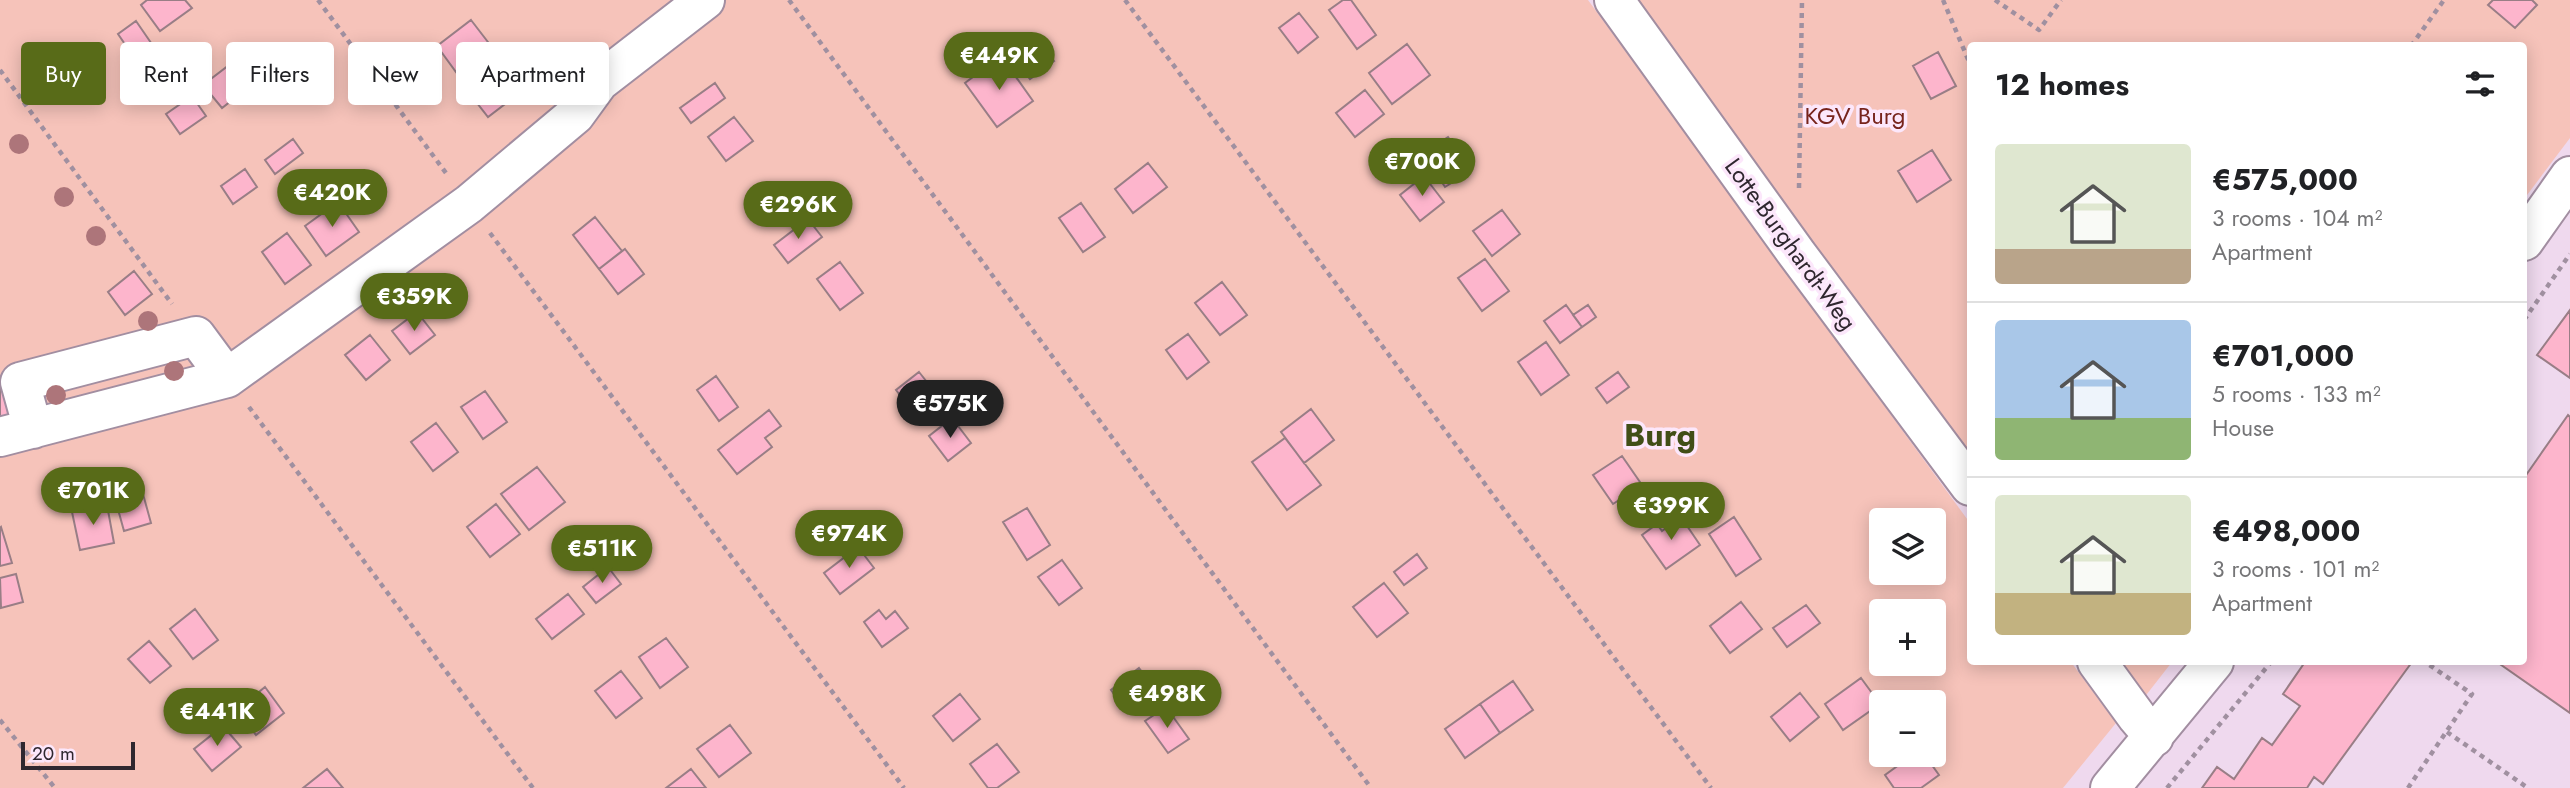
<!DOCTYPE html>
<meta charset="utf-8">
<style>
:root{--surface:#fff;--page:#f6f6f6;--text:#202124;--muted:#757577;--line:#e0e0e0;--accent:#586b18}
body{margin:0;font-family:Jost,sans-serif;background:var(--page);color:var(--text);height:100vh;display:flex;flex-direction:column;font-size:26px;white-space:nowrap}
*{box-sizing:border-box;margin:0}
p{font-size:23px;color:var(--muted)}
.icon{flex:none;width:38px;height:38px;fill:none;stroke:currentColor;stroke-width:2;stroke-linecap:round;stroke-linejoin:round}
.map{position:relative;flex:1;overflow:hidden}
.details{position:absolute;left:1967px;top:42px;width:560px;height:623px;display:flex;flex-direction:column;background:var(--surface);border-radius:7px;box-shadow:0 4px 18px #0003}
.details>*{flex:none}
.top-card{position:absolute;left:21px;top:42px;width:665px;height:63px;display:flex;gap:14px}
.tools{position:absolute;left:1869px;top:508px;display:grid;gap:14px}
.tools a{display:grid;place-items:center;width:77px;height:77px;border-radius:7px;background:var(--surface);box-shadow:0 4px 18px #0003;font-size:35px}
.scale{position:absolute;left:21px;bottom:18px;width:114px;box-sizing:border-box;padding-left:7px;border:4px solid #2f272f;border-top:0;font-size:19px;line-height:24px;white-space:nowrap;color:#2f272f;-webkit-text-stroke:5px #fce7fb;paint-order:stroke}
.price{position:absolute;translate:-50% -60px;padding:0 16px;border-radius:24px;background:var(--accent);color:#fff;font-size:23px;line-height:46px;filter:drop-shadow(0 2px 4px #0008)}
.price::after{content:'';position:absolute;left:50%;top:42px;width:21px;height:16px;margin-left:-10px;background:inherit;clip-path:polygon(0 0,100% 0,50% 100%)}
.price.active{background:#222;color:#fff}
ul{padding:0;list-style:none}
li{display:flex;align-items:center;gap:21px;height:175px;padding:0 28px}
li+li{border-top:2px solid var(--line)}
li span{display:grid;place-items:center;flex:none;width:196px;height:140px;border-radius:7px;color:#555}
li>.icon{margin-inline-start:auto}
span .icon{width:84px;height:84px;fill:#fffc;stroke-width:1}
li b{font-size:30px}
h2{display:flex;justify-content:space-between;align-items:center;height:84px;padding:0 28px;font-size:30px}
.tag{padding:0 24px;border-radius:7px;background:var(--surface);box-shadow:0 4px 18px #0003;font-size:24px;line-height:63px}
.tag.active{background:var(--accent);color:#fff}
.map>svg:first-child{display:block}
.green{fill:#f6c3ba;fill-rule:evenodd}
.building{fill:#fdb5cc;stroke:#997e86;stroke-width:2}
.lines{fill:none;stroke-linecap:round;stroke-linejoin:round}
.minor-casing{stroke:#a28ea1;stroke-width:42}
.path{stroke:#a090a0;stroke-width:4.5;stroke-dasharray:5 5;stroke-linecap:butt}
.minor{stroke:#fff;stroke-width:38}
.tree{fill:#ad757a}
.labels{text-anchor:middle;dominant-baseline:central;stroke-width:7;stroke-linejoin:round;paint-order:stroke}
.park-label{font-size:24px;fill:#77241c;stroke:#fce7fb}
.street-label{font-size:24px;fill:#2f272f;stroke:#fce7fb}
.district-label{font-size:32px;font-weight:bold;fill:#414e17;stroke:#fce7fb}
</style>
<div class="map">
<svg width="2570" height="788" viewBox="0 0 2570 788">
<rect width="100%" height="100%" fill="#efd9ee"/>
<path class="green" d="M0 0H1588L1970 523V662H2071L2116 723 2063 788H0ZM1881 520H1934V572H1881ZM1881 611H1934V663H1881ZM1881 702H1934V754H1881Z
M1630 0H2570V138L2524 199V46H1970V474Z
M2104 662H2172L2136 708Z"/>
<path class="building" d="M147 0H185L192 8 160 31 141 5Z
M1343 0H1351L1376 35 1357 49 1329 10Z
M2493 0H2532L2537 5 2515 28 2488 5Z
M1299 13 1318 37 1298 53 1279 28Z
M471 20 491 46 456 72 437 46Z
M136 21 158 53 140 66 118 34Z
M1036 35 1054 61 1030 79 1010 53Z
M1407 44 1430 75 1392 104 1369 73Z
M1938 52 1956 86 1931 99 1913 66Z
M1001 56 1033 101 997 127 965 83Z
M237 59 255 82 222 108 203 85Z
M487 67 502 87 496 93 505 104 488 117 463 85Z
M715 83 725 98 691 123 680 108Z
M1365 90 1384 114 1355 137 1336 113Z
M192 96 206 116 180 134 166 114Z
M734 117 753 141 726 161 708 137Z
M1448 137 1471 171 1445 187 1423 153Z
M293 139 303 153 275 174 265 160Z
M1932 150 1951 180 1917 202 1898 171Z
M1148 163 1167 187 1133 213 1115 189Z
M245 169 257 187 233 204 221 186Z
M1424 176 1444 202 1420 221 1400 195Z
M338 202 359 232 326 256 305 226Z
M1081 203 1105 237 1083 252 1059 218Z
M1502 210 1520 234 1492 256 1473 231Z
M595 217 622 251 599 269 573 235Z
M808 219 822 237 788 263 774 245Z
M287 233 311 265 285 284 262 252Z
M625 249 644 274 618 294 599 269Z
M1485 259 1509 291 1482 311 1458 278Z
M840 262 863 293 840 310 817 279Z
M134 271 152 294 125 315 108 292Z
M1222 282 1247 315 1220 335 1195 303Z
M1566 305 1582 327 1560 343 1544 321Z
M1588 305 1596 317 1582 327 1573 315Z
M2570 310V378L2537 355Z
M417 312 435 335 410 354 392 331Z
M1188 334 1209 362 1187 379 1166 350Z
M370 335 390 360 366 380 345 355Z
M1546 342 1569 375 1541 395 1518 362Z
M919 372 942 401 919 419 896 390Z
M1618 372 1629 387 1607 403 1596 388Z
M716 376 738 407 719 421 697 390Z
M4 385 13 420 0 423V386Z
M485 391 507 422 483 439 461 407Z
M1311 409 1334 440 1304 463 1281 432Z
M769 410 781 426 765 438 772 447 737 474 718 450Z
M2568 415 2570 417V713L2497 662H2524V478Z
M952 418 971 443 948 461 929 436Z
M436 423 458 452 433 471 411 442Z
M1285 438 1321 485 1287 510 1252 462Z
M1622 456 1642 485 1613 504 1593 475Z
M537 467 565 502 529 530 501 494Z
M143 494 151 523 124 531 116 502Z
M496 504 520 534 490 557 467 527Z
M107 505 114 543 80 550 72 512Z
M1027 508 1050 545 1027 560 1003 522Z
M1681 517 1700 545 1666 569 1642 535 1657 524 1662 531Z
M1734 517 1761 559 1736 576 1709 534Z
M1 527 12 563 0 566V528Z
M858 547 874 568 840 594 824 573Z
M1417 554 1427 568 1404 585 1394 572Z
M1062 560 1082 588 1059 605 1038 577Z
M608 567 621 584 596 603 583 587Z
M16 574 23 602 1 608 0 578Z
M1384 583 1408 613 1377 637 1353 607Z
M568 594 584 614 552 639 536 619Z
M1741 602 1762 629 1730 653 1710 626Z
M1806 605 1820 623 1787 647 1773 628Z
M195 609 218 640 193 659 170 629Z
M879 610 886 619 895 611 908 628 882 647 864 622Z
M666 638 688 667 660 688 639 657Z
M149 641 171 666 150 683 128 659Z
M2305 662H2412L2323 784 2314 777 2307 788H2202L2217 767 2234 779 2262 738 2272 745 2300 706 2283 694Z
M1139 668 1157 691 1128 713 1111 690Z
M621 671 642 698 616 718 595 691Z
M1861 678 1880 704 1843 730 1825 704Z
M1513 681 1533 710 1500 733 1480 704Z
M265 687 284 713 256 735 237 710Z
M1800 693 1819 717 1790 741 1771 717Z
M960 694 980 719 953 741 933 716Z
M1480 704 1500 733 1465 758 1445 729Z
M1166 707 1189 739 1168 753 1145 721Z
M730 725 751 753 719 777 697 749Z
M223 726 241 747 212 771 194 749Z
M997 744 1019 772 997 788H988L970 764Z
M1914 754H1924L1939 775 1921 788H1894L1885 775Z
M327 769 343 788H303Z
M691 769 706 788H666Z"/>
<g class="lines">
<g class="minor-casing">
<path id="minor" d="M1614 0 1797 254 1970 486
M2524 241 2570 176
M33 429 20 382 196 336 227 378
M0 437 227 378 469 204 575 115 599 82 705 0
M2097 662 2137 717 2154 737
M2110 788 2214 662"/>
</g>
<path class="path" d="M318 0 446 173
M789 0 1371 788
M1125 0 1711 788
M1943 0 1970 64
M1995 0 2039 30 2061 0
M2411 46 2444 0
M0 70 172 304
M1799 188 1802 0
M490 233 904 788
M2524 320 2570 254
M249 407 533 788
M0 720 55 788
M2447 732 2528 788
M2167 788 2271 662
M2408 788 2472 694 2425 662"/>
<use href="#minor" class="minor"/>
</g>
<g class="tree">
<circle cx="19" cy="144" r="10"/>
<circle cx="64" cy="197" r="10"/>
<circle cx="96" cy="236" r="10"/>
<circle cx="148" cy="321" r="10"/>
<circle cx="174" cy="371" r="10"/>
<circle cx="56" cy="395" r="10"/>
</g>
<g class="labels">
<g class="park-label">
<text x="1855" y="115">KGV Burg</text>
</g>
<g class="street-label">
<text transform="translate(1791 244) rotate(54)">Lotte-Burghardt-Weg</text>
</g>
<g class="district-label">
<text x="1660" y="435">Burg</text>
</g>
</g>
</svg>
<div class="tools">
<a><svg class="icon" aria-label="layers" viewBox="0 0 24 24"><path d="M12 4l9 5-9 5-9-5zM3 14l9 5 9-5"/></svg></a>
<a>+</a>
<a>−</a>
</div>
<div class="scale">20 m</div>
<b class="price" style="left:999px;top:92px">€449K</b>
<b class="price" style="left:1422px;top:198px">€700K</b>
<b class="price" style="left:332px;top:229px">€420K</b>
<b class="price" style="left:798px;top:241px">€296K</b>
<b class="price" style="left:414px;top:333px">€359K</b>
<b class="price active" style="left:950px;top:440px">€575K</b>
<b class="price" style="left:93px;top:527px">€701K</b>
<b class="price" style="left:1671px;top:542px">€399K</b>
<b class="price" style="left:849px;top:570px">€974K</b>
<b class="price" style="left:602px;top:585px">€511K</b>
<b class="price" style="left:1167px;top:730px">€498K</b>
<b class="price" style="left:217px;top:748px">€441K</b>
<div class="top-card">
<a class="tag active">Buy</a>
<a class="tag">Rent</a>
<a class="tag">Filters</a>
<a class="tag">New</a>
<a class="tag">Apartment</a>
</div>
<section class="details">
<h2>12 homes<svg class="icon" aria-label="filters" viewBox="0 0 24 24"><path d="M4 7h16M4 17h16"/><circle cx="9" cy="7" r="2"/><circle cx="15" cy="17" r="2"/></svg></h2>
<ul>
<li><span style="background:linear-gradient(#dfe7d0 75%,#b9a48a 0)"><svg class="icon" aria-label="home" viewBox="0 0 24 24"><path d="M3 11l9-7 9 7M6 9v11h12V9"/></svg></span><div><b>€575,000</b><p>3 rooms · 104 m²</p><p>Apartment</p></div></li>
<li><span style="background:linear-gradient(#a9c7e8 70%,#8fb573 0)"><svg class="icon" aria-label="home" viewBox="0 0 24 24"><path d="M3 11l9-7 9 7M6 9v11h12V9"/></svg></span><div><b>€701,000</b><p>5 rooms · 133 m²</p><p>House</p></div></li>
<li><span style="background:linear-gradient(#dfe7d0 70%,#c2b280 0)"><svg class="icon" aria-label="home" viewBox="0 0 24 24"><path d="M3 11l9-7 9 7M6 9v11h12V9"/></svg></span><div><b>€498,000</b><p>3 rooms · 101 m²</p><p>Apartment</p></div></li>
</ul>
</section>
</div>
